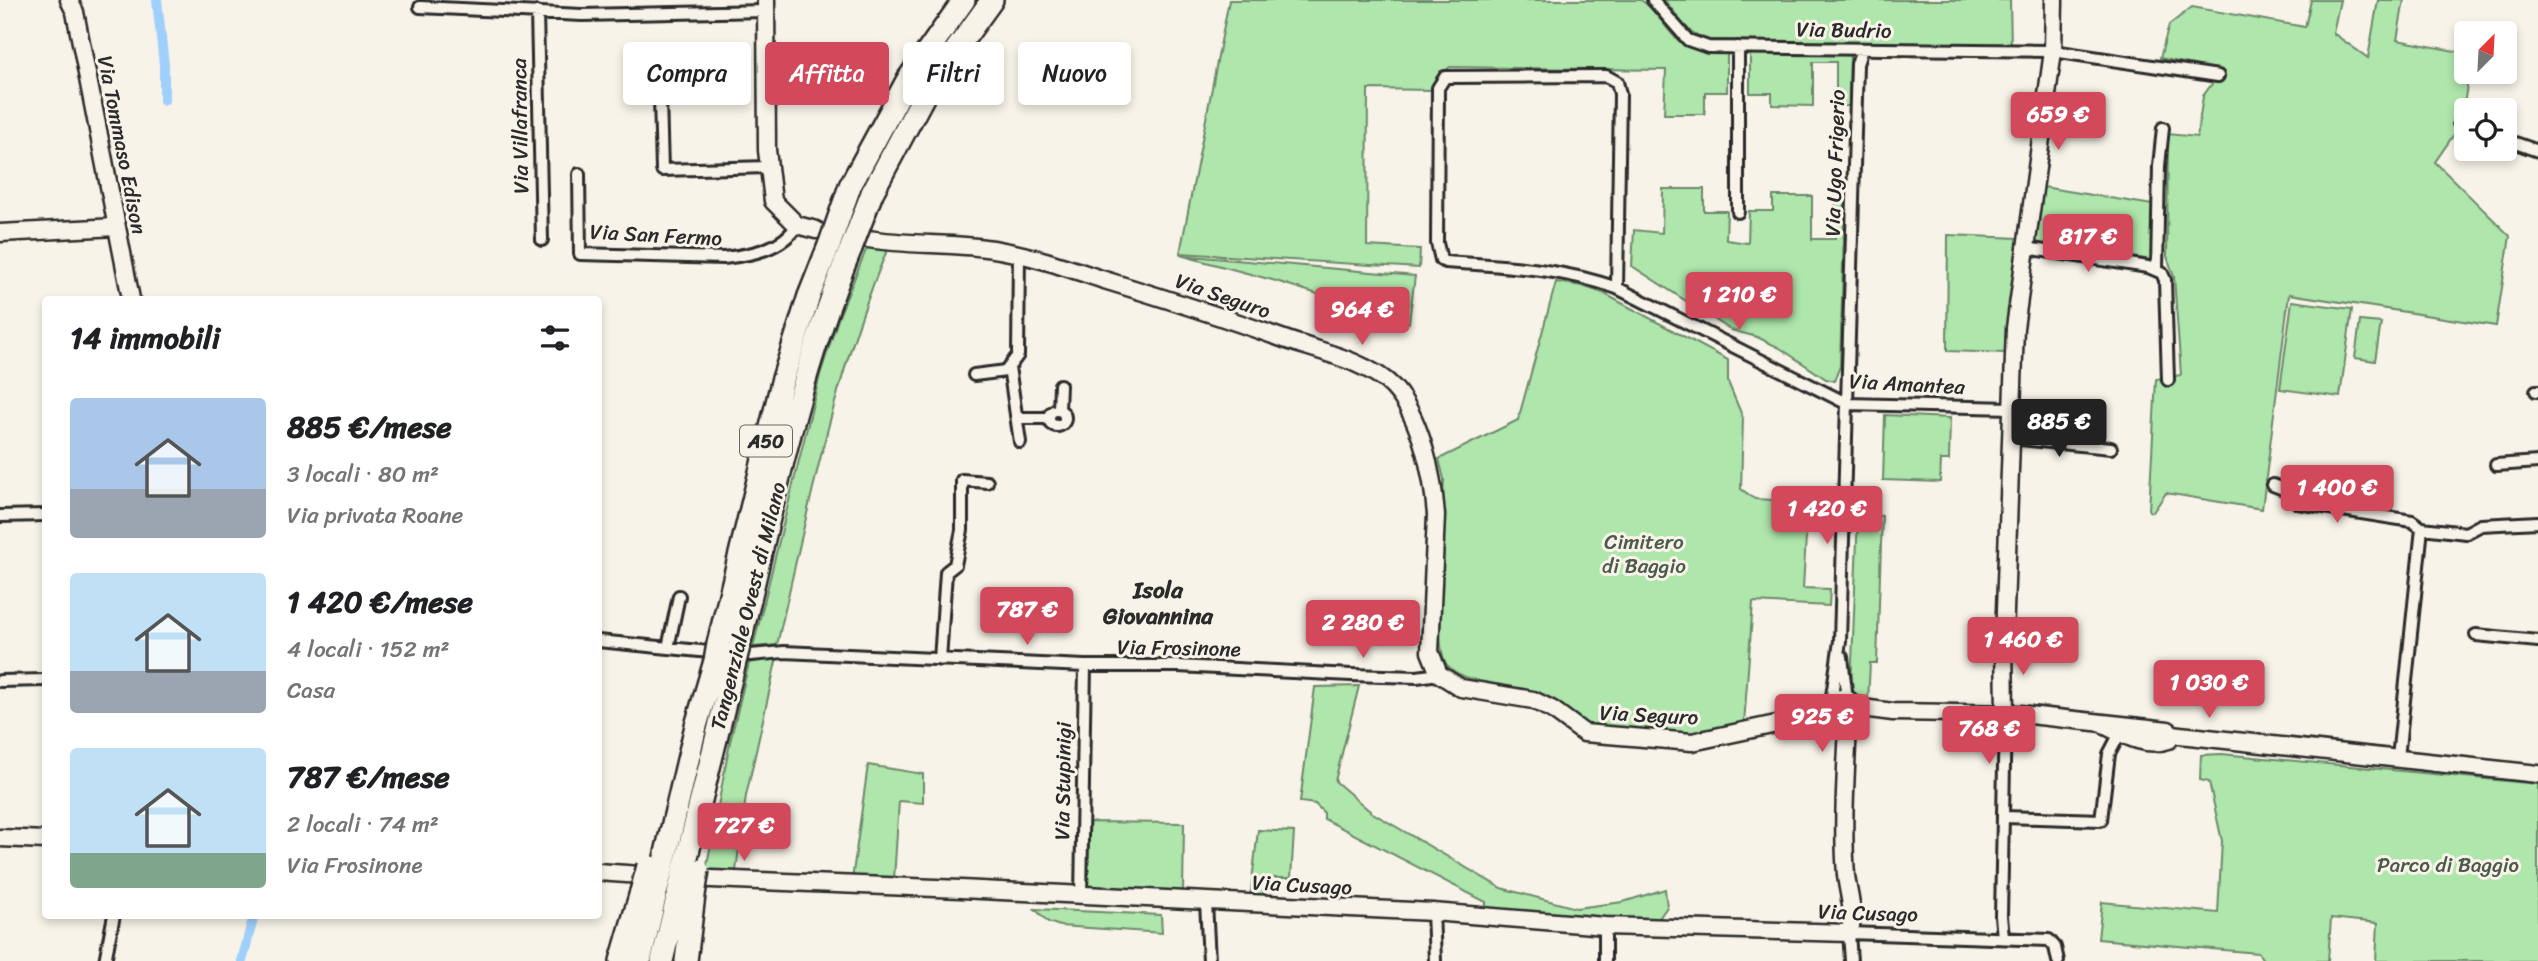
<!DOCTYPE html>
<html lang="it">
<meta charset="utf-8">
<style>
:root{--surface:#fff;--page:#f6f6f6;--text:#202124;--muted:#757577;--accent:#d1495b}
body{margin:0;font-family:Sriracha,sans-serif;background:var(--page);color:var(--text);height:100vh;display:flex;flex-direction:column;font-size:26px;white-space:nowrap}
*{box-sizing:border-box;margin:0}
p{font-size:23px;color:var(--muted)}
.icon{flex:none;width:38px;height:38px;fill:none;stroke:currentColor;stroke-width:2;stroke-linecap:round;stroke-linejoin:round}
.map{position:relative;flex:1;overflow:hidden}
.sheet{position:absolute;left:42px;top:296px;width:560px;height:623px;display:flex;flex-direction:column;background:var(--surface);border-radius:7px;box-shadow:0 4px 10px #0003}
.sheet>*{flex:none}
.hud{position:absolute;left:623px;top:42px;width:665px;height:63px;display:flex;gap:14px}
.needle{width:46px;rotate:24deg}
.tools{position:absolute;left:2454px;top:21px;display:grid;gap:14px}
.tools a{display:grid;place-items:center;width:63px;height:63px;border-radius:7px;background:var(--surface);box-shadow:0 4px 10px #0003;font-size:35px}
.price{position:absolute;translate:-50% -60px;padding:0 16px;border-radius:7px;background:var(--accent);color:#fff;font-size:23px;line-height:46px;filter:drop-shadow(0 2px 4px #0008)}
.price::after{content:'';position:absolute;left:50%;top:42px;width:21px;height:16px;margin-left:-10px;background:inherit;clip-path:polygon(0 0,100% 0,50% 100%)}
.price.active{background:#222;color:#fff}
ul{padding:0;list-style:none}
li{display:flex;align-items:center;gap:21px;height:175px;padding:0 28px}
li span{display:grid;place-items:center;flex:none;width:196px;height:140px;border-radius:7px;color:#555}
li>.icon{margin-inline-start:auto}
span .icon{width:84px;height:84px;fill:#fffc;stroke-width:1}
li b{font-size:30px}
h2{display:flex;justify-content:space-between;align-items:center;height:84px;padding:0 28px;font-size:30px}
.tag{padding:0 24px;border-radius:7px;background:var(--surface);box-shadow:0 4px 10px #0003;font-size:24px;line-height:63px}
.tag.active{background:var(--accent);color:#fff}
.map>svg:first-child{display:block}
.green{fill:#aee6ab;stroke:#6c886b;stroke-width:2}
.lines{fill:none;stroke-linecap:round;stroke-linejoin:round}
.canal{stroke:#9fcffb;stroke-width:10}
.street-casing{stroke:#2b2b2b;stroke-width:16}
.secondary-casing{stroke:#2b2b2b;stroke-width:21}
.highway-casing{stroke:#2b2b2b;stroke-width:26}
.street{stroke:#f7f3e8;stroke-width:10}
.secondary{stroke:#f7f3e8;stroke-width:16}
.highway{stroke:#f7f3e8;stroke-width:21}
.highway-bridge-casing{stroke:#2b2b2b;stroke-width:26;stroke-linecap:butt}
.highway-bridge{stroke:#f7f3e8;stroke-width:21}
.labels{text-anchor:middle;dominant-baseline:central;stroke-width:6;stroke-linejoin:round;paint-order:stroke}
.shield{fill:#f7f3e8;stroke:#686764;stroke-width:2}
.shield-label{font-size:19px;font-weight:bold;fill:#2b2b2b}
.street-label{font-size:21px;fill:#2b2b2b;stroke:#f7f3e8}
.park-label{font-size:21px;fill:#4c5a4b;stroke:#f7f3e8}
.neighbourhood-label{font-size:23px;font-weight:bold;fill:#2b2b2b;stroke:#f7f3e8}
</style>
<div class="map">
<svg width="2538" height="961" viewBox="0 0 2538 961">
<rect width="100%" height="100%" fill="#f7f3e8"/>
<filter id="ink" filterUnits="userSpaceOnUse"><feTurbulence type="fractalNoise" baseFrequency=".0143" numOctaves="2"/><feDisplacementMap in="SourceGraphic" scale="14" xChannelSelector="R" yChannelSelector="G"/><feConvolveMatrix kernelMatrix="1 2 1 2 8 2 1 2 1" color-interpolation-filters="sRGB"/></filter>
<g filter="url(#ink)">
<path class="green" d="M1229 0H1641C1660 12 1668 38 1689 47 1700 52 1715 51 1727 52V92H1705V114H1664L1666 70 1450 67 1436 78 1433 90 1368 89 1367 246 1420 249 1419 268 1180 253Z
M1664 0H2010L2011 46 1710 40C1682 32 1682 19 1664 0Z
M2311 0H2340L2333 33 2368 58 2378 0H2404L2397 40 2466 53V72H2469L2462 118 2457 130 2435 162 2510 236 2496 326 2289 294 2262 509 2166 493 2153 512 2149 511 2156 379 2181 375 2174 277 2167 256 2168 134 2197 137 2203 96 2214 81 2216 70 2160 58 2169 25 2192 7 2305 27Z
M1750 52 1850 53 1849 106H1836V62H1813V106L1772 105V93H1750Z
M2043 187 2153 205 2152 260 2035 243Z
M1663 189H1704V211H1727L1726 240 1748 243 1749 211H1773V196H1812V239H1835L1836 195H1845L1840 366 1834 381 1826 379 1780 348 1757 337 1731 330 1632 266 1634 230 1662 233Z
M1948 235 2019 238 2005 353 1947 351Z
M868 245 888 248C834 375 808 511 777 645L753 647 820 375 839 316Z
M1180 255 1415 276 1409 323 1276 281Z
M1556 282 1582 286 1603 293 1728 360V382L1743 418 1741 489 1755 499 1808 502 1803 588 1830 589 1829 606 1753 602 1744 724 1692 736 1581 723C1555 693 1534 690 1496 684 1480 682 1458 678 1447 665 1431 645 1443 512 1444 479L1439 459 1518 420Z
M2292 301 2352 309 2340 397 2280 389Z
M2360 321 2381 323 2375 361 2355 358Z
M1885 415 1950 418 1949 460H1941L1940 482 1883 480Z
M1858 515 1882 516 1877 663H1870L1868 701 1855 694 1851 687Z
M777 657 746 796 736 871 706 870 730 742 749 663Z
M1359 686 1335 781 1371 812 1501 888 1576 908 1623 902 1665 889 1667 907 1657 921 1486 908V902L1324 819V813L1315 804 1300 802 1315 687Z
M2222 754 2538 784V961H2376L2378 923 2331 918 2328 961H2264L2258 953 2098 939 2102 902 2218 913 2222 841 2209 782 2200 780 2201 755Z
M868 765 923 774V803L899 801 894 880H852Z
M1087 822 1184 823 1183 896 1088 891Z
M1258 830 1294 832 1291 878H1266L1262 899 1250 898Z
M1035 909 1161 915 1162 933 1060 926 1048 922Z"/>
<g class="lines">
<path class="canal" d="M157 0 164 65V100
M242 961 254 915"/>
<g class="street-casing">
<path id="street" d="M1653 0 1688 40 1708 47 2053 51 2218 76
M420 7 582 15 765 11
M537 12 542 240
M660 98 662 170 768 167
M2459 123 2466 126
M2504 139 2538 151
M579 174 580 254 724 258C750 255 783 249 797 225
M1738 212V47
M2026 248 2148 267 2162 273 2165 280 2168 380
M2157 269 2159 166 2163 128
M1617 288 1620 94 1617 82 1606 76 1445 77 1438 88 1437 243 1441 260 1446 262C1507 266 1560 268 1617 288L1848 404 2012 408
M1009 367 1020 442
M974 375 1006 371 1018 355 1019 254
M2536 391H2538
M1049 418a8 8 0 1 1 16 0a8 8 0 1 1-16 0Z
M1059 410 1060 385
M1017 418H1049
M2010 438 2111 448
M2496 465 2538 462
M2273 485 2286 490 2298 503 2412 521 2422 528 2466 533 2481 525 2538 522
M0 516 46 515
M2476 635 2538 641
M598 641 720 653
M668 648 679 596
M736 654 751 655 784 652 1085 666H1178L1351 675 1417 677 1439 674
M1842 657 1847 700
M940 660 946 572 955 565 962 530V480L987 482
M0 681 46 680
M1831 703 1840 641 1857 64 1862 49
M2398 758 2422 528
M2005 817 2101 820 2109 754 2120 733
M1081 896 1085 666
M1206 902 1209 961
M1433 912 1435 961
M1605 926V961
M2003 937 2001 916 2005 714
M105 961 114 915
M1851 961 1849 933 2049 940 2055 947 2058 961"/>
</g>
<g class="secondary-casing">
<path id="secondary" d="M69 0 75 12 131 299
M766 0 767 150 773 201 797 225 816 230
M0 233 117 227
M868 239C911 246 956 242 999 250 1034 256 1068 268 1101 279 1164 298 1226 318 1287 340 1319 351 1369 362 1393 387 1421 417 1433 475 1436 515L1430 652 1439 674 1461 688 1533 700 1553 710 1584 733 1692 742 1809 717 1828 709
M1827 712a14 14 0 1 1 28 0a14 14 0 1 1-28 0Z
M1854 707 1893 712 2020 714 2168 730 2173 734 2180 735 2538 774
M2005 714 2004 639 2015 328 2053 51 2054 0
M1848 724C1846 774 1842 825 1846 875 1848 894 1856 914 1849 933
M2106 726C2126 736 2147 748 2169 740L2173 734
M0 838 46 840
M598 872 655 876
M687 878 961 889 1433 912 1605 926 1849 933"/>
</g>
<g class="highway-casing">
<path id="highway" d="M850 186 908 79 964 0
M872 193 927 90 992 0
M718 644 782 382 809 296 830 243
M739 646C771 512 798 376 851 248
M663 866 696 726 715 661
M684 869 735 662
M621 961 641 892
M640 961 656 893
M662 961 678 894
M686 961 694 895"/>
</g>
<use href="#street" class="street"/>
<use href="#secondary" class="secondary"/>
<use href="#highway" class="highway"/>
<g class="highway-bridge-casing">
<path id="highway-bridge" d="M830 243 850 186
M851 248 872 193
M715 661 718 644
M735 662 739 646
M641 892 648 866
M656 893 663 866
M678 894 684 869
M694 895 698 870"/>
</g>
<use href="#highway-bridge" class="highway-bridge"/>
</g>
</g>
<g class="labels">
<rect class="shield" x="740" y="425.5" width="52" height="31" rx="5"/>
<g class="shield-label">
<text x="766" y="441">A50</text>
</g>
<g class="street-label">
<text transform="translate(1844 30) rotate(1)">Via Budrio</text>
<text transform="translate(520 126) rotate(-91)">Via Villafranca</text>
<text transform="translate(122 145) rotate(79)">Via Tommaso Edison</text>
<text transform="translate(1835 163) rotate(-88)">Via Ugo Frigerio</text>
<text transform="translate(656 235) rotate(3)">Via San Fermo</text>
<text transform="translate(1223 296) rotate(19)">Via Seguro</text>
<text transform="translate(1907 384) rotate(3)">Via Amantea</text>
<text transform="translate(748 606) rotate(-76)">Tangenziale Ovest di Milano</text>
<text transform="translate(1179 648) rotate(1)">Via Frosinone</text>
<text transform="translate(1649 715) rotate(3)">Via Seguro</text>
<text transform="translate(1063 781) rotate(-89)">Via Stupinigi</text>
<text transform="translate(1302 885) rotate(3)">Via Cusago</text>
<text transform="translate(1868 913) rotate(2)">Via Cusago</text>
</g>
<g class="park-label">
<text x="1644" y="542">Cimitero<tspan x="1644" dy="24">di Baggio</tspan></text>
<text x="2448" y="865">Parco di Baggio</text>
</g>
<g class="neighbourhood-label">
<text x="1158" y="590">Isola<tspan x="1158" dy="26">Giovannina</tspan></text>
</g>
</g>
</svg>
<div class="tools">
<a><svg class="needle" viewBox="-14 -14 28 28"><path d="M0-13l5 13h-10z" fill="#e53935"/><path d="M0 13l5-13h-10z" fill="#757577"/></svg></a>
<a><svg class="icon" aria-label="locate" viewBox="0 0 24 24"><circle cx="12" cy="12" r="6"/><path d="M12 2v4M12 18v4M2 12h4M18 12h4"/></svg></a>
</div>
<b class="price" style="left:2058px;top:152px">659 €</b>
<b class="price" style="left:2088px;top:274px">817 €</b>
<b class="price" style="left:1739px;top:332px">1 210 €</b>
<b class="price" style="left:1362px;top:347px">964 €</b>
<b class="price active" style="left:2059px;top:459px">885 €</b>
<b class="price" style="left:2337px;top:525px">1 400 €</b>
<b class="price" style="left:1827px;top:546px">1 420 €</b>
<b class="price" style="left:1027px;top:647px">787 €</b>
<b class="price" style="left:1363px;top:660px">2 280 €</b>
<b class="price" style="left:2023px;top:677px">1 460 €</b>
<b class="price" style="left:2209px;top:720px">1 030 €</b>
<b class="price" style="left:1822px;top:754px">925 €</b>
<b class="price" style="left:1989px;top:766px">768 €</b>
<b class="price" style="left:744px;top:863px">727 €</b>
<div class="hud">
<a class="tag">Compra</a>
<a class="tag active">Affitta</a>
<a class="tag">Filtri</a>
<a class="tag">Nuovo</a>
</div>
<section class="sheet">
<h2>14 immobili<svg class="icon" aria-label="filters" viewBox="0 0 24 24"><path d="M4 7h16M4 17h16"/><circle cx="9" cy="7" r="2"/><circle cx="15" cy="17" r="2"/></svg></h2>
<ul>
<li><span style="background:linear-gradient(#a9c7e8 65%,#9aa5b1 0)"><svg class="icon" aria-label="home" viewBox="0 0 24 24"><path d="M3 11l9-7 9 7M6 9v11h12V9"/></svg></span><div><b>885 €/mese</b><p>3 locali · 80 m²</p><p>Via privata Roane</p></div></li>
<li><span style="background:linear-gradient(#bfe0f5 70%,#9aa5b1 0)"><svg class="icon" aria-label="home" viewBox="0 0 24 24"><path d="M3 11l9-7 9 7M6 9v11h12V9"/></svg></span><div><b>1 420 €/mese</b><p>4 locali · 152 m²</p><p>Casa</p></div></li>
<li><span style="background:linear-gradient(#bfe0f5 75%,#7fa58c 0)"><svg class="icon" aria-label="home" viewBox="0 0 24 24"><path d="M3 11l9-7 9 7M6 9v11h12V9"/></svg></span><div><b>787 €/mese</b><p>2 locali · 74 m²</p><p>Via Frosinone</p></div></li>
</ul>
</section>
</div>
